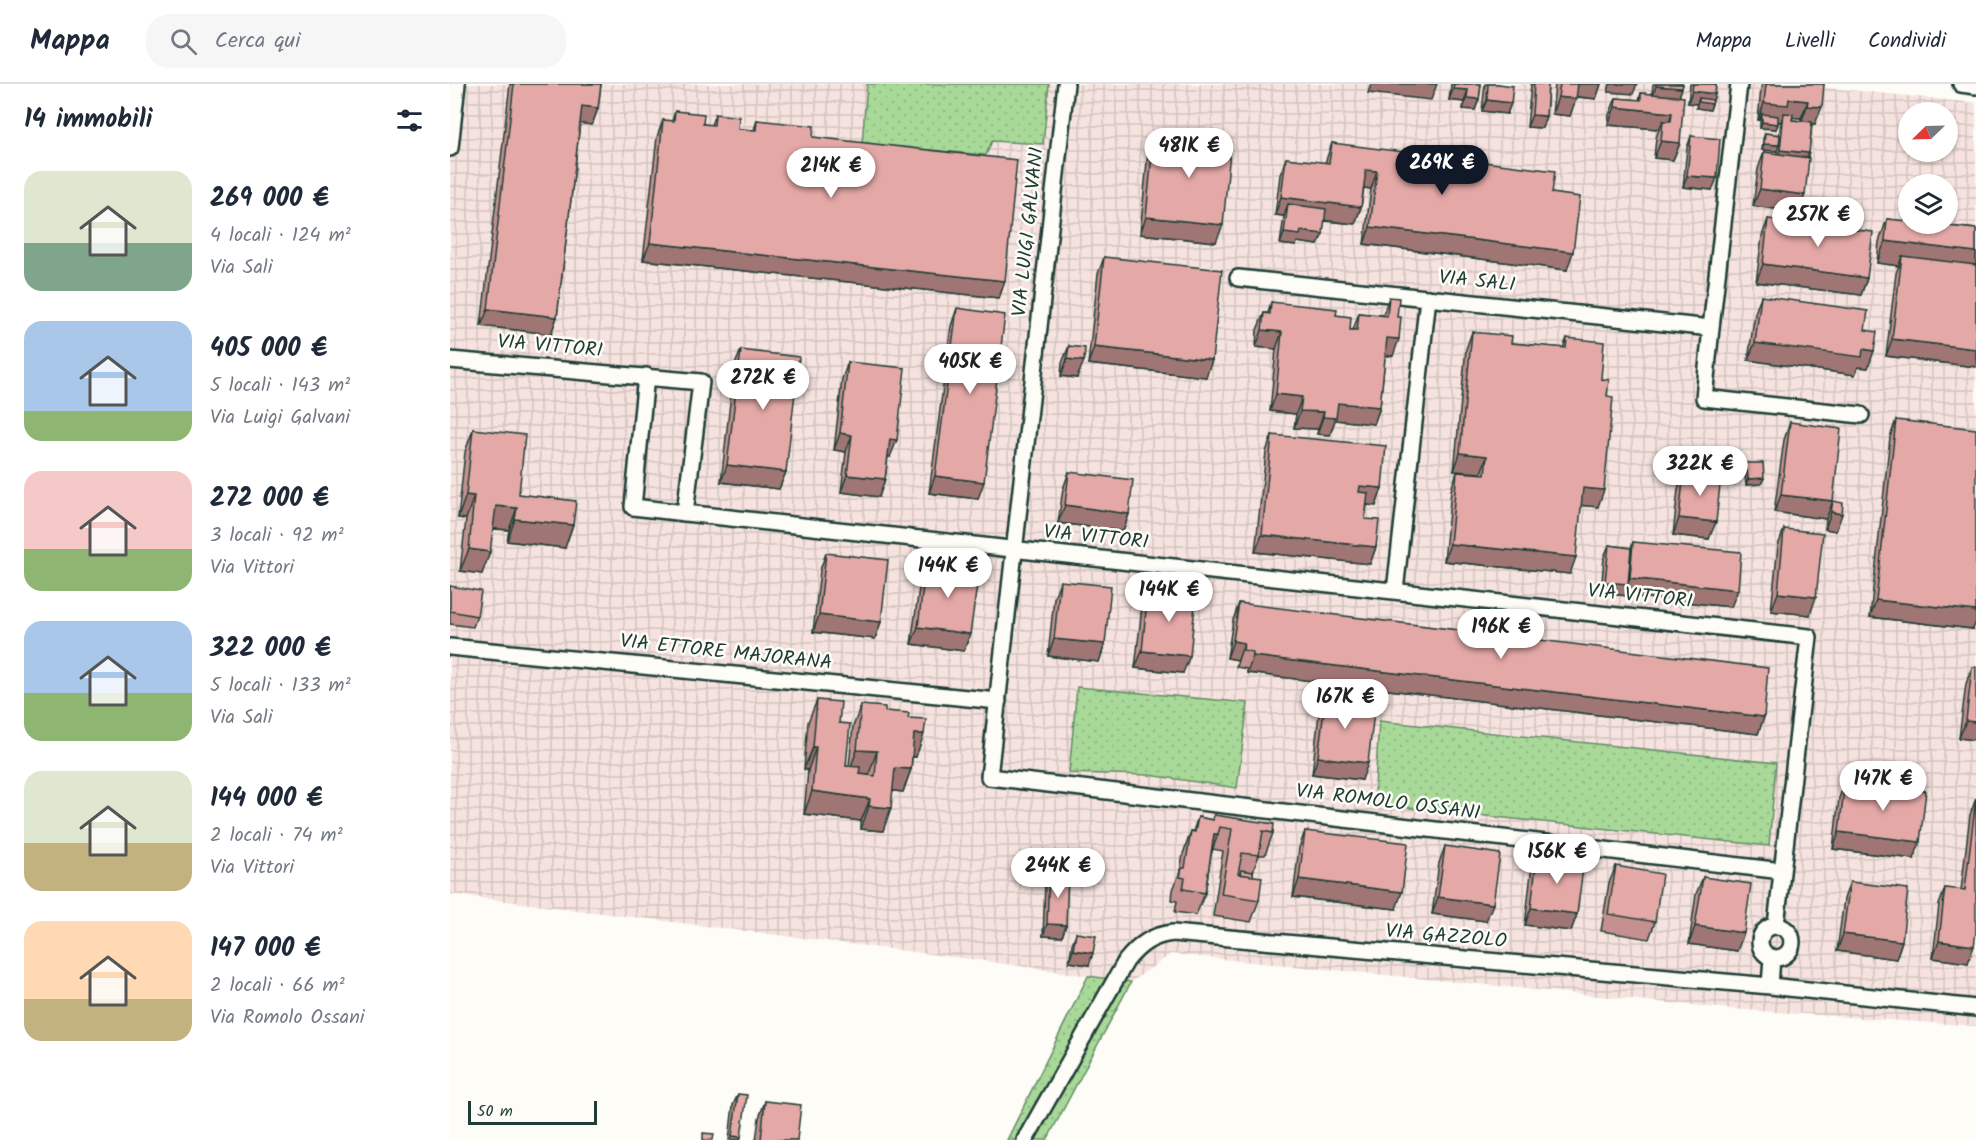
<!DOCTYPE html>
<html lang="it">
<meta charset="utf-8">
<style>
:root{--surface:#fff;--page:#f6f6f7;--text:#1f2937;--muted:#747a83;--line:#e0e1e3;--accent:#111827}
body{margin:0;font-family:Kalam,sans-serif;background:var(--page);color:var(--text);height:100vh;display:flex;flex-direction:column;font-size:22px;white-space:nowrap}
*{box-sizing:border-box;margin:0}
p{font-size:20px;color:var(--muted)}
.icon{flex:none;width:33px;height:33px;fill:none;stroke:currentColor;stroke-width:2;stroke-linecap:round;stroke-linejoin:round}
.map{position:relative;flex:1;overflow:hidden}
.details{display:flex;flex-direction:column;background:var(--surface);width:450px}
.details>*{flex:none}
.needle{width:39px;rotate:247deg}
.controls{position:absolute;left:1448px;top:18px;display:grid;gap:12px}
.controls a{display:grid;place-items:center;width:60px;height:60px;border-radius:50%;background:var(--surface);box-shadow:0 2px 4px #0004;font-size:30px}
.scale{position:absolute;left:18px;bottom:15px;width:129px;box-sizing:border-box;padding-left:6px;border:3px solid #1f3d34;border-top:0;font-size:16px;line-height:21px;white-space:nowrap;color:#1f3d34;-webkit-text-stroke:4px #fdfcf7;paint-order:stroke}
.price{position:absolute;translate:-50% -51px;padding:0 14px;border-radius:21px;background:#fff;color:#222;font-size:20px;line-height:39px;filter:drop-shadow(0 2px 3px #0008)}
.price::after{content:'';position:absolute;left:50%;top:36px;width:18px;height:14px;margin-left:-9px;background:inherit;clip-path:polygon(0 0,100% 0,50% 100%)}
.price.selected{background:var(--accent);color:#fff}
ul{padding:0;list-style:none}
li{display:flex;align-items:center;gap:18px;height:150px;padding:0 24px}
li span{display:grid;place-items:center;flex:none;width:168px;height:120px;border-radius:18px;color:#555}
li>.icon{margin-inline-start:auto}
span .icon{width:72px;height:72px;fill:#fffc;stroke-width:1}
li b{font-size:26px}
h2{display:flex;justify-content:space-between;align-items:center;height:72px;padding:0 24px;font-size:26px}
header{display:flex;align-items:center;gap:36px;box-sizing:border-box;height:84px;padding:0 30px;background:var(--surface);border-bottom:2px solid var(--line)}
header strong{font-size:28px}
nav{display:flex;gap:33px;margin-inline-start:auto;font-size:21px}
.search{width:420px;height:54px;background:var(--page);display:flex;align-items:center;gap:15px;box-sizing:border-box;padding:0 21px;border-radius:24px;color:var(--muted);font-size:22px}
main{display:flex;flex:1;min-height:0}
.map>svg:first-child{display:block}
.industrial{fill:url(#industrial-grid);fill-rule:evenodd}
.grass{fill:url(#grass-dots);stroke:#648b66;stroke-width:1.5}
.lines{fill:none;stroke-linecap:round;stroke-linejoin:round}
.street-casing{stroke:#1f3d34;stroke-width:20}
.street{stroke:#fdfcf7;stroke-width:15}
.wall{fill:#c49190;stroke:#1f3d34;stroke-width:1.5;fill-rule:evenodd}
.shaded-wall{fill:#a07675;stroke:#1f3d34;stroke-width:1.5}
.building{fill:#e4a9a7;stroke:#1f3d34;stroke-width:1.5}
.labels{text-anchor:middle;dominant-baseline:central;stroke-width:5;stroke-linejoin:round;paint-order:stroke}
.street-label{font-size:20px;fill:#1f3d34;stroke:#fdfcf7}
</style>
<header>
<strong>Mappa</strong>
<div class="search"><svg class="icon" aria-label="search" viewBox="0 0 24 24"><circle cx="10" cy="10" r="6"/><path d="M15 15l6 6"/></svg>Cerca qui</div>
<nav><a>Mappa</a><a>Livelli</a><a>Condividi</a></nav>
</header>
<main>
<section class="details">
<h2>14 immobili<svg class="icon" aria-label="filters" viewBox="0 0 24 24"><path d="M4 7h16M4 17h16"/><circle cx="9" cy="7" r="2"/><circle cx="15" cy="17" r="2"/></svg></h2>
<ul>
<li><span style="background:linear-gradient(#dfe7d0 60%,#7fa58c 0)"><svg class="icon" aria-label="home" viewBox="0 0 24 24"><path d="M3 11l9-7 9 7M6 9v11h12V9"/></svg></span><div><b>269 000 €</b><p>4 locali · 124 m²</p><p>Via Sali</p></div></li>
<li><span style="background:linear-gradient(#a9c7e8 75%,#8fb573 0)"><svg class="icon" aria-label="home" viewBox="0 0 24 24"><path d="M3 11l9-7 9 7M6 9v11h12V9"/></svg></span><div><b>405 000 €</b><p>5 locali · 143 m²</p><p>Via Luigi Galvani</p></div></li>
<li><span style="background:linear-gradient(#f6c9c9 65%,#8fb573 0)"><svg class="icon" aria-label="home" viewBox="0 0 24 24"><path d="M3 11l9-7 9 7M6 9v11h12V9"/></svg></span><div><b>272 000 €</b><p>3 locali · 92 m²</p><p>Via Vittori</p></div></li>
<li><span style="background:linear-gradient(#a9c7e8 60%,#8fb573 0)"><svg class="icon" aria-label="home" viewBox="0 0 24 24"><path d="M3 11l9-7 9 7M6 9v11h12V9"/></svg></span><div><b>322 000 €</b><p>5 locali · 133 m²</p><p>Via Sali</p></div></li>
<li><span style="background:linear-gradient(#dfe7d0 60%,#c2b280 0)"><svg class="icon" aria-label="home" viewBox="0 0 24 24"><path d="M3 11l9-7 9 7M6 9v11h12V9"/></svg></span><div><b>144 000 €</b><p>2 locali · 74 m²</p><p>Via Vittori</p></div></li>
<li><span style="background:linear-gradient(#ffd9b3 65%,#c2b280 0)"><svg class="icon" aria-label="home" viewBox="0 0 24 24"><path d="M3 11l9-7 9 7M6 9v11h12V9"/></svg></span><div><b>147 000 €</b><p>2 locali · 66 m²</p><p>Via Romolo Ossani</p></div></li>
</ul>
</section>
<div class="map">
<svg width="1526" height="1056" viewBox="0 0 1526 1056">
<defs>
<pattern id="industrial-grid" width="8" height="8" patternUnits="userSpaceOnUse" patternTransform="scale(1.5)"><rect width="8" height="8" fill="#f6e3df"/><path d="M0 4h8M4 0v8" fill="none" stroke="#d2c4c0"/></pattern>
<pattern id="grass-dots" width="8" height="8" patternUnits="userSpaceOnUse" patternTransform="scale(1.5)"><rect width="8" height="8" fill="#a8d999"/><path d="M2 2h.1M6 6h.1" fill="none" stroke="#90bb84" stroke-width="1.8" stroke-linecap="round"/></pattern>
</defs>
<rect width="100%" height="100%" fill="#fdfcf7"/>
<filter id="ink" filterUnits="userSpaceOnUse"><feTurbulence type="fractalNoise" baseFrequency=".0167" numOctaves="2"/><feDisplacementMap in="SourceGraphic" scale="12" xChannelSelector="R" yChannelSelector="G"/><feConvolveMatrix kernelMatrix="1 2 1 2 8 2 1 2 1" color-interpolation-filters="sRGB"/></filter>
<g filter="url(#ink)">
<path class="industrial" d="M0 0H1342L1526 19V942L1280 925 721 870 681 898 520 875 0 810ZM1458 28H1497V68H1458ZM1458 100H1497V140H1458Z"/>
<path class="grass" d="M417 0H599L593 60 542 57 536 71 412 60Z
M627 603 798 619 787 704 699 691 619 689Z
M929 637 1326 679 1319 762 924 720Z
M638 892 681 898 597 1056H557Z"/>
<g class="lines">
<g class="street-casing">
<path id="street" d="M616 0 539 693 1332 787
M1511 0 1526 2
M0 64 7 0
M788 194 1261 244 1289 0
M1261 244 1254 314 1411 331
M0 276 251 298 235 429 1359 553 1326 841
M196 292 183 423 235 429
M945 507 978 214
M0 563 548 617
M1310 858a16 16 0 1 1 32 0a16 16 0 1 1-32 0Z
M1320 902 1322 873
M575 1056 676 877C689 861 702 851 723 849L1320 902 1526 924"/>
</g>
<use href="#street" class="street"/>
</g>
<path class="wall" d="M60 0H151L148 24 142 41 130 39 107 233 101 250 31 242Z
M1001 0H1031L1029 15 1025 26 1013 25 1014 18 999 16Z
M1035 0H1049L1061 19 1057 30 1032 27Z
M1081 0H1098L1096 32 1092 44 1077 43Z
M1105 0H1151L1146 15 1126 13 1120 32 1102 30Z
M1203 0H1233L1229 13 1230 59 1223 76 1204 74 1206 54 1209 45 1158 41 1159 31 1166 14 1189 16 1191 9 1202 10Z
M1240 0H1266L1265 10 1260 26 1246 24 1247 20 1238 19Z
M1312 0H1374L1365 40H1362L1358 74 1348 128 1303 122 1308 85 1314 68 1327 70V67L1312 66 1313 55 1315 49 1329 51 1331 38H1328L1326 45 1310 44V36H1308L1311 4ZM1343 33 1351 34V37L1342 36Z
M225 27 253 40 261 41 265 30 288 45 304 46 307 36 363 53 555 197 549 214 193 176 207 53 213 36 222 37Z
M704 50 766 158 690 150 698 67Z
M1241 52 1262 106 1233 103 1237 64Z
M882 59 1102 109 1117 186 914 160 921 105 914 104 911 123 905 140 874 137 868 161 847 158 846 162 830 160 834 132 825 131 830 91 836 74 875 79Z
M1318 135 1417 194 1411 211 1306 198 1312 152Z
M1437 135 1526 145V283L1436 272 1446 189 1449 182 1427 179 1429 158Z
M654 173 762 276 756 293 638 280 648 190Z
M1311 212 1415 246 1418 284 1408 283 1405 291 1298 276 1305 229Z
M939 213 943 272H935L930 323 924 340 885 336 880 351 867 350 868 345 844 344 846 330 820 327 826 265 806 263 807 246 814 229H818L821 218 886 231 900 246H903L909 229 933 231Z
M507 224 528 415 479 409 501 242Z
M1022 248 1061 259 1113 264 1117 254 1151 295 1148 423 1131 421 1120 490 994 477 1001 406 1007 388 1031 390 1004 387 1016 265Z
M619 262 627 294 611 292 612 279Z
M291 266 336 388 329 405 271 398 284 283Z
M398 278 440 373 438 372 435 395 429 413 391 408 396 368 384 366 392 295Z
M1446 336 1523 545 1420 533 1440 353Z
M1340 338 1383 417 1386 447 1375 445 1376 435 1324 428 1334 356Z
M23 345 69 410 115 464 57 457 59 446 43 445 32 490 10 487 16 435 8 434 15 368Z
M822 351 932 404 926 422 917 421 915 435 926 463 920 480 805 468 816 368Z
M1290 379 1314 394 1311 400 1296 401 1295 392H1289L1288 385Z
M619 388 679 430 673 447 608 439 613 405Z
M1234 388 1259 455 1223 451 1228 405Z
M1334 445 1360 531 1321 527 1328 462Z
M1183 458 1281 523 1151 509 1154 473 1159 461 1181 464Z
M376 469 431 538 425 555 363 548 370 486Z
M476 479 520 550 514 567 461 560 470 497Z
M610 497 655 560 649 578 598 572 604 514Z
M0 502 27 532 23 543 0 540Z
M698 506 733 589 685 584 692 523Z
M789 519 1314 633 1308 650 797 589V585L786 583 788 576 777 574 783 536Z
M1522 583 1526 656 1509 654 1516 600Z
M877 604 893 624 912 696 862 690 870 621Z
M367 616 389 639 396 682H399L403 643 411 621 458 634 466 673H462L461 685 453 708 443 707 433 747 411 745V737L354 730 358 686 354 685 358 638ZM409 689 419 690V691L409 690Z
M1395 697 1464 775 1383 765 1389 714Z
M1526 714 1518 879 1483 874 1489 821 1495 804 1511 806 1520 731Z
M764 731 823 749 815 771H809L803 788V792L809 816 801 838 763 832 773 767 763 765 761 771 755 809 746 831 725 828 727 817 722 816 723 806 730 787 733 770 741 747H743L748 733 762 736Z
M855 747 946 825 843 813 849 764Z
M995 762 1036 837 982 830 989 779Z
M1087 772 1127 830 1121 847 1075 841 1081 789Z
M1166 782 1205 838 1199 855 1151 847 1159 799Z
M599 789 616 841 612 853 593 852 595 801Z
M1253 793 1287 867 1239 860 1246 810Z
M1400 798 1452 857 1446 875 1387 867 1394 815Z
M626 849 639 881 619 878 622 860Z
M288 1010 290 1056H279L283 1021Z
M315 1017 347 1056H306L309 1034Z"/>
<path class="shaded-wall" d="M921 0H987L981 16 918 9Z
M1126 0H1151L1146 15 1122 12Z
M1160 0H1187L1183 10 1158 8Z
M1206 2 1232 4 1228 16 1202 13Z
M1003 5 1018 6 1014 18 999 16Z
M1242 7 1265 10 1260 26 1246 24 1249 14 1247 20 1238 19Z
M1108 13 1126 15 1120 32 1102 30Z
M1017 14 1029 15 1025 26 1013 25Z
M1339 15 1358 17 1351 34 1334 33V29L1331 38 1312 36V30L1310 36H1308L1314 19Z
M1037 16 1061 19 1057 30 1032 27Z
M132 22 148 24 142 41 126 39Z
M1357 22 1372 23 1365 40 1351 39Z
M1165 23 1222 29 1216 46 1213 37 1209 45 1158 41Z
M1082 31 1096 32 1092 44 1077 43Z
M1312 38 1328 40 1326 45 1310 44Z
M1211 57 1230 59 1223 76 1204 74Z
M1314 60 1329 61 1327 67 1312 66Z
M1330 66 1359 69 1355 80 1326 78Z
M916 86 927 87 921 105 909 103Z
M1237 92 1267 94 1262 106 1233 103Z
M1310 105 1355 111 1348 128 1303 122Z
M831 113 911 123 905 140 837 132 838 120 834 132 825 131Z
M696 133 773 141 766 158 690 150Z
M920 143 1123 168 1117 186 914 160Z
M851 147 873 150 868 161 847 158 846 162 830 160 834 149Z
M1435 157 1526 168V192L1452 172 1449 182 1427 179Z
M200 159 555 197 549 214 193 176Z
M1313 180 1417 194 1411 211 1306 198Z
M38 225 107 233 101 250 31 242Z
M812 246 832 248 826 265 806 263Z
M937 254 949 255 943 272 931 271Z
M1442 255 1526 265V283L1436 272Z
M1305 259 1413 265 1424 267 1418 284 1408 283 1405 291 1298 276Z
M644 263 762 276 756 293 638 280Z
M617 275 634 277 627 294 611 292Z
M826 310 852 313 846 330 820 327Z
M888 319 930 323 924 340 885 336 880 351 867 350 873 333Z
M850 327 874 328 868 345 844 344Z
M390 349 402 351 396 368 384 366Z
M440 355 447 356 440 373 434 372Z
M1010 369 1037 372 1031 389 1004 387Z
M277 381 336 388 329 405 271 398Z
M1291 386H1297L1295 392H1289Z
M397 391 435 395 429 413 391 408Z
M485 392 534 398 528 415 479 409Z
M1314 394 1311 400 1296 401 1298 395Z
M910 402 932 404 926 422 904 419Z
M1133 404 1154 406 1148 423 1127 421Z
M16 411 24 412 16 435 8 434Z
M1331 411 1383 417 1376 435 1324 428Z
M615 421 679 430 673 447 608 439Z
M46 422 67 424 59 446 38 444Z
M1381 428 1392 430 1386 447 1375 445Z
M1229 434 1266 438 1259 455 1223 451Z
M65 435 123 441 115 464 57 457Z
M812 451 926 463 920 480 805 468Z
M1000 460 1126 473 1120 490 994 477Z
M19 465 40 468 32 490 10 487Z
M1180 494 1288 506 1281 523 1151 509 1155 498 1178 500Z
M1328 509 1366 513 1360 531 1321 527Z
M1426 516 1526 527V538L1523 545 1420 533Z
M369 531 431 538 425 555 363 548Z
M468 543 520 550 514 567 461 560Z
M604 555 655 560 649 578 598 572Z
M783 557 794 559 788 576 777 574Z
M692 567 740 572 733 589 685 584Z
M803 572 1314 633 1308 650 797 589Z
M1516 637 1526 638V656L1509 654Z
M464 650H474L466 673 456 672Z
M363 663H366L358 686 354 685Z
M407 666 427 667 419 690 399 688Z
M868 673 918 679 912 696 862 690Z
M445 684 461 685 453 708 437 706Z
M362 707 420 715 411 737 354 730Z
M419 722 441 724 433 747 411 745Z
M1389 748 1470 758 1464 775 1383 765Z
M764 750H768L760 773Z
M849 795 952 808 946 825 843 813Z
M988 813 1043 820 1036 837 982 830Z
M1081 824 1127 830 1121 847 1075 841Z
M597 840 616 841 612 853 593 852Z
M1245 842 1294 849 1287 867 1239 860Z
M1393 850 1452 857 1446 875 1387 867Z
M1489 857 1524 862 1518 879 1483 874Z
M623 866 643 869 639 881 619 878Z
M282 1052 291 1053 290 1056H281Z"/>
<path class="building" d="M64 0H151L148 24 132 22 107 233 38 225Z
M1004 0H1031L1029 15 1017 14 1018 6 1003 5Z
M1038 0H1049L1063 2 1061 19 1037 16Z
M1084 0H1098L1096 32 1082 31Z
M1110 0H1128L1126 15 1108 13Z
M1206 0H1233L1232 4 1206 2Z
M1243 0H1266L1265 10 1242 7Z
M1316 0H1374L1372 23 1357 22 1358 17 1339 15 1338 21 1314 19Z
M1191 9 1234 13 1230 59 1211 57 1213 37H1221L1222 29 1165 23 1166 14 1191 16Z
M1249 14 1263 16 1262 20 1249 18Z
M225 27 254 30 253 40 264 41 265 30 289 33 288 45 306 46 307 36 364 42 363 53 567 76 555 197 200 159 213 36 224 37Z
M1334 29 1343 30 1342 36 1362 38 1359 69 1330 66Z
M1312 30 1328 32V40L1312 38Z
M1315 49 1330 51 1329 61 1314 60Z
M704 50 781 57 773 141 696 133Z
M1241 52 1270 55 1267 94 1237 92Z
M882 59 1105 87 1102 109 1130 113 1123 168 920 143 927 87 916 86 911 123 831 113 836 74 879 79Z
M1314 68 1359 74 1355 111 1310 105Z
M838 120 876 125 873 150 851 147 850 151 834 149Z
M1318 135 1423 148 1417 194 1313 180Z
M1437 135 1458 137V140H1478L1526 145V168L1435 157Z
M1452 172 1526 181V265L1442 255Z
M654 173 772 186 762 276 644 263Z
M1311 212 1418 227 1415 246 1427 248 1424 267 1413 265 1412 273 1305 259Z
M939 213 949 214 947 233H951L949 255 937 254 930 323 888 319 886 334 873 333 874 328 850 327 852 313 826 310 832 248 812 246 814 229 820 230 821 218 887 225 886 231 901 233 900 246H907L909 229 937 232Z
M507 224 555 231 534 398 485 392Z
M1022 248 1062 252 1061 259 1116 264 1117 254 1154 258 1151 295 1159 296 1157 312 1163 313 1154 406 1133 404 1126 473 1000 460 1007 388 1035 390 1037 372 1010 369Z
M619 262 635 264 634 277 617 275Z
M291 266 349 273 336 388 277 381Z
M398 278 455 284 447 356 440 355 435 395 397 391 402 351 390 349Z
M1446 336 1526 345V527L1426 516Z
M1340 338 1391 345 1383 417 1393 419 1392 430 1381 428 1383 417 1331 411Z
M23 345 75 351 69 410 126 417 123 441 65 435 67 424 46 422 40 468 19 465 24 412 16 411Z
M822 351 936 362 932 404 910 402 909 408 918 409 915 435 929 436 926 463 812 451Z
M1290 379H1313L1314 394 1298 395 1297 386H1291Z
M619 388 683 396 679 430 615 421Z
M1234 388 1271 392 1266 438 1229 434Z
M1334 445 1373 449 1366 513 1328 509Z
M1183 458 1291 468 1288 506 1180 494Z
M1159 461 1181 464 1178 500 1155 498Z
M376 469 438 476 431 538 369 531Z
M476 479 529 487 520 550 468 543Z
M610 497 661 502 655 560 604 555Z
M0 502 31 507 27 532 0 527Z
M698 506 746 511 740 572 692 567Z
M789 519 1318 584 1314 633 803 572V568L793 566 794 559 783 557Z
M1522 583H1526V638L1516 637Z
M877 604 895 606 893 624 924 628 918 679 868 673Z
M367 616 391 618 389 639 400 640 396 682 410 683 409 690 425 692 427 667 407 666 411 621 435 623V627L459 629 458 634 476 635 474 650H464L461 685 445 684 441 724 419 722 420 715 362 707 366 663H363Z
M1395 697 1476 707 1470 758 1389 748Z
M1526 714V848L1524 862 1489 857 1495 804 1515 806Z
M764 731 824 740 823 749 813 747 809 771 792 769 788 790 812 793 809 816 771 810 782 745 770 743 768 750H764L755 809 733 805 735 794 730 793 732 784H735L741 747 745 748 748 733 763 736Z
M855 747 958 759 952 808 849 795Z
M995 762 1050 770 1043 820 988 813Z
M1087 772 1134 777 1127 830 1081 824Z
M1166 782 1212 790 1205 838 1158 830Z
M791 786 803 788V792L790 790Z
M599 789 618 790 616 841 597 840Z
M1253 793 1301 800 1294 849 1245 842Z
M1400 798 1458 805 1452 857 1393 850Z
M626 849 646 852 643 869 623 866Z
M288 1010 297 1011 291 1053 282 1052Z
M315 1017 351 1021 347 1056H311Z
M253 1049 264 1050 263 1056H253Z"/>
</g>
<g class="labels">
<g class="street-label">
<text transform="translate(579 148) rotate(-84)">VIA LUIGI GALVANI</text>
<text transform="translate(1027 198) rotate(6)">VIA SALI</text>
<text transform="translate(100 263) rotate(5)">VIA VITTORI</text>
<text transform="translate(646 454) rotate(6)">VIA VITTORI</text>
<text transform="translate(1190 513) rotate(6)">VIA VITTORI</text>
<text transform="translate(276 569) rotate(6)">VIA ETTORE MAJORANA</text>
<text transform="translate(938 719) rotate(7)">VIA ROMOLO OSSANI</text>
<text transform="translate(996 853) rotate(5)">VIA GAZZOLO</text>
</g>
</g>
</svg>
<div class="controls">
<a><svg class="needle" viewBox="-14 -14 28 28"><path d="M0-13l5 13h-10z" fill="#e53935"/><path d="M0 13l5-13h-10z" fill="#747a83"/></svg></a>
<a><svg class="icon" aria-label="layers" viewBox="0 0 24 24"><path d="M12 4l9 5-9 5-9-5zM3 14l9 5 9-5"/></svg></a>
</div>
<div class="scale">50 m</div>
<b class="price" style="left:739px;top:95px">481K €</b>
<b class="price selected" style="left:992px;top:112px">269K €</b>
<b class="price" style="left:381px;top:115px">214K €</b>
<b class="price" style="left:1368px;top:164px">257K €</b>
<b class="price" style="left:520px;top:311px">405K €</b>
<b class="price" style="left:313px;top:327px">272K €</b>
<b class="price" style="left:1250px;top:413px">322K €</b>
<b class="price" style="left:498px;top:515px">144K €</b>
<b class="price" style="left:719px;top:539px">144K €</b>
<b class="price" style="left:1051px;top:576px">196K €</b>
<b class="price" style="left:895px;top:646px">167K €</b>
<b class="price" style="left:1433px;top:728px">147K €</b>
<b class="price" style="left:1107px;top:801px">156K €</b>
<b class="price" style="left:608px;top:815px">244K €</b>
</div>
</main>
